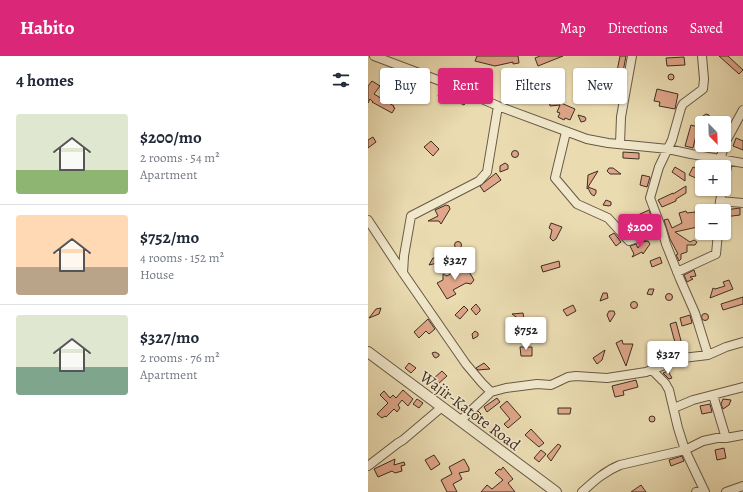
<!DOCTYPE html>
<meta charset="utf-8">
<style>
:root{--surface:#fff;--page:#f6f6f7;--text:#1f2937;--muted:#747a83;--line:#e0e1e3;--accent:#db2777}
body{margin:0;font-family:Alegreya,serif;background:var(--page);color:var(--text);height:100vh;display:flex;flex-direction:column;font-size:15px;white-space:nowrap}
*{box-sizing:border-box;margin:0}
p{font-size:13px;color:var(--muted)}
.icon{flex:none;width:22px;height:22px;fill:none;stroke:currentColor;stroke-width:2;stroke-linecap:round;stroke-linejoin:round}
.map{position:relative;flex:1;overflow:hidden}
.side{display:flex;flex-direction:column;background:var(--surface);width:368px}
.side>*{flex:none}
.guide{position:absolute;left:12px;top:12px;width:303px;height:36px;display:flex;gap:8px}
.needle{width:26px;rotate:157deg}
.fabs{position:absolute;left:327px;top:60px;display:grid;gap:8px}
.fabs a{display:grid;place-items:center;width:36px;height:36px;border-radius:4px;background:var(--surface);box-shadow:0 1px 3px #0004;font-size:20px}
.price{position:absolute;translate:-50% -34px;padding:0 9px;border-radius:4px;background:#fff;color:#222;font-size:13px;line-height:26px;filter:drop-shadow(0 1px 2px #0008)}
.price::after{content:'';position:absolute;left:50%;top:24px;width:12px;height:9px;margin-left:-6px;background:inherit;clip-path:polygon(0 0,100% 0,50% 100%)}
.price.selected{background:var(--accent);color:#fff}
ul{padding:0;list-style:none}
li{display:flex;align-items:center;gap:12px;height:100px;padding:0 16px}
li+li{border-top:1px solid var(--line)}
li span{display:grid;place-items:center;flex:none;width:112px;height:80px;border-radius:4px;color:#555}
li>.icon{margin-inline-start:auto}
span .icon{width:48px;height:48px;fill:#fffc;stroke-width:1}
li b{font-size:17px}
h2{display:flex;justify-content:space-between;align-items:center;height:48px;padding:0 16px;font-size:17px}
.pill{padding:0 14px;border-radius:4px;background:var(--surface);box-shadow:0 1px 3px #0004;font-size:14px;line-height:36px}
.pill.selected{background:var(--accent);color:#fff}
header{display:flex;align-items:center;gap:24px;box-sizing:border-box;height:56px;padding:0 20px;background:var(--accent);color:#fff}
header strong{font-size:19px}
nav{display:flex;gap:22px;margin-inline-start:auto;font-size:14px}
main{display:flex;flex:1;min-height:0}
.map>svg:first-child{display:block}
.building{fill:#dfa689;stroke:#3c2e22}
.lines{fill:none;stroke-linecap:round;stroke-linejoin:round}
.minor-casing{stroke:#685946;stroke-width:10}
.tertiary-casing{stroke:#685946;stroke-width:12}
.minor{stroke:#f1e8cc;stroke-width:8}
.tertiary{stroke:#f1e8cc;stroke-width:10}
.labels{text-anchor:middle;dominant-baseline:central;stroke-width:3;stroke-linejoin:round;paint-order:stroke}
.street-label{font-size:16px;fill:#3c2e22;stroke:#f1e8cc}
</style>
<header>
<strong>Habito</strong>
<nav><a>Map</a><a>Directions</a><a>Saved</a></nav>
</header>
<main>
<section class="side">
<h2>4 homes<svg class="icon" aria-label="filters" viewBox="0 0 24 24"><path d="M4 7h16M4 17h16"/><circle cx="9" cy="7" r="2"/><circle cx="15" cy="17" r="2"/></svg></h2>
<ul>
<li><span style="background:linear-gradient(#dfe7d0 70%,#8fb573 0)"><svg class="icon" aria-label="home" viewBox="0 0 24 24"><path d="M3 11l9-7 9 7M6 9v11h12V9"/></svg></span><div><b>$200/mo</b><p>2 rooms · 54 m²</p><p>Apartment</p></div></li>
<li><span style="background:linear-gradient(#ffd9b3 65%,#b9a48a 0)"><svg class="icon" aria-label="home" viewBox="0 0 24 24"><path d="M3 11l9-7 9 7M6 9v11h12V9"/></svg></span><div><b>$752/mo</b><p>4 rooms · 152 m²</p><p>House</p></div></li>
<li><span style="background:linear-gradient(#dfe7d0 65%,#7fa58c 0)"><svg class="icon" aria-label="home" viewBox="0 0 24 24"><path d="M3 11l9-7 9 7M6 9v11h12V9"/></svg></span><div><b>$327/mo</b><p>2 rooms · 76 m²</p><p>Apartment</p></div></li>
</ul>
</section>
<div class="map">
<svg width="375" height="436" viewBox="0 0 375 436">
<rect width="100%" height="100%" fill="#eadbb1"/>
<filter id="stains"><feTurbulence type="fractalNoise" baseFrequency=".005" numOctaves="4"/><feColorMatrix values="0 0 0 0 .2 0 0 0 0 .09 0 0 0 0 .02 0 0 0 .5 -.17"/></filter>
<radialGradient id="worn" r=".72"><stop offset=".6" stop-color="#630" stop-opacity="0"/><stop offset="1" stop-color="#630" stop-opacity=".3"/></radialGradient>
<path class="building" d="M109 0H150L151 7 145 8V6L127 10 107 5Z
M172 0H195L170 10 167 2Z
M252 0H258L254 21 248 20Z
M351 0H360L375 14 371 18Z
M316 1 317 9 299 10 298 2Z
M300 21a3 3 0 1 1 6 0a3 3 0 1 1-6 0Z
M4 25 12 30 6 38 26 50 25 51 27 52 24 57 4 46H5L2 43 0 47V30Z
M43 31 46 34 45 37H38Z
M289 33 310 38 307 53 291 50 292 46 286 45Z
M72 35 77 38 76 43 70 40Z
M86 37 99 45 96 49 83 43Z
M193 41V47L207 53 202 64 197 62 196 64 190 61 192 57 189 56 192 49 182 50 181 42Z
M338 58 341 59V63L338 65 334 64 335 60Z
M210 59 217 61 218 63 217 65 213 66Z
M323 69 330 71 325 92 317 90Z
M5 81 8 86 0 92V84Z
M368 82 375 85V94L365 90Z
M63 85 71 93 65 100 56 91Z
M143.5 98a3.5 3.5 0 1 1 7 0a3.5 3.5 0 1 1-7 0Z
M255 96 271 97V103L255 102Z
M137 107 140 109V113L132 116V110Z
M307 111 317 117V125L304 116Z
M325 111 334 115 330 123 321 119Z
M241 112H245L253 118H242L239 115Z
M230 115 220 131 228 134V137L226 140 223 138 220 132 219 133 220 119Z
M128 117 133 124 116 136 112 130Z
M274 119 282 121 279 131 272 129Z
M318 130V137L308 143V145L294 151 290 144 305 137V138Z
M238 144 243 146V149L241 150 235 149Z
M78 149 81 150 82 153 73 168 71 165H60L70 160 67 154Z
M372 152V159L356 161 357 154Z
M281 154 287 171 276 174 270 159Z
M318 155 319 157 327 156 329 165 334 163V170L307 176 322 186 326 184 329 186 327 189H319V196L313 198V203L311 205 308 199 310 198 302 183 296 164 300 163 304 172 314 167 311 157Z
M183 167 194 171 188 183 185 185 182 182 184 174 181 172Z
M246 177 253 186 248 190 241 180Z
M280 185 282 188 275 198 274 196 264 201 266 198 262 190 268 188 270 192 274 186Z
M86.5 189a3.5 3.5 0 1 1 7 0a3.5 3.5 0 1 1-7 0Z
M292 201 294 207 284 211 282 205Z
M65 202 78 205 61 209Z
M191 205 192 211 175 216 173 210Z
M97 209 106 224 103 228 98 227 85 234 88 238 79 243 69 227 75 224V218L79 220Z
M326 214 328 220 322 221 325 223 319 226 316 219Z
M361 224 365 233 342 242 345 232 347 233 357 230 355 226Z
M281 233H286L284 239 279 238Z
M235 237H239L240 242 232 245Z
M297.5 241a3.5 3.5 0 1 1 7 0a3.5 3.5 0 1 1-7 0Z
M375 241V248L355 254 353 248Z
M262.5 249a3.5 3.5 0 1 1 7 0a3.5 3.5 0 1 1-7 0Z
M108 248 112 253V255L108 259 103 253Z
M205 249 208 255 199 260 195 254Z
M96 250 100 254 92 263 87 259Z
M13 252 11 258 1 262 8 253Z
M241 255H246L247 258 242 266 239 259Z
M155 257 156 263H151L144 258Z
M333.5 261a3.5 3.5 0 1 1 7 0a3.5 3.5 0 1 1-7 0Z
M322 259 324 267 314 270 312 262Z
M60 263 67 273 61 278 58 275 51 282 46 276Z
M308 266 316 296 312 297 306 283 302 268Z
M162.5 270a3.5 3.5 0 1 1 7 0a3.5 3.5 0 1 1-7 0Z
M107 275 110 277V280L105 283 104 278Z
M254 284 255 288H265L258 310 248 287Z
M152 291H164V300H153Z
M237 294 234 304 229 308 225 302Z
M67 296 71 298V300L68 302 66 301 64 297Z
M41 307 48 312 43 317 37 312Z
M116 307 122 313 110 314 108 312Z
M74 315 79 320 70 328 65 323Z
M300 315 304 322 301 323 295 317Z
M268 324 270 331 255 335 256 339 247 341 244 330Z
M77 330 81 334 74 340 70 335Z
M35 334 45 343 40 350 34 344 30 349 32 352 29 356 26 353 18 361 17 360 14 362 9 358 20 347 12 339 16 335 22 342 25 339 28 342Z
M129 342 132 346 119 356 116 351Z
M49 343 55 347 51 352 45 348Z
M355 343 363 344 361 349 355 353 353 348Z
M139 345 153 361 140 372 136 368 142 363 132 351Z
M342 348 344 356 334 358 332 350Z
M190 352H203L202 358H190Z
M110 355 113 358 107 364 105 361Z
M281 363a3 3 0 1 1 6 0a3 3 0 1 1-6 0Z
M163 373 176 387 171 391 157 379Z
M190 388 193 390 183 405 179 400Z
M356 392 358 402 349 404 347 394Z
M173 394 178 398 171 406 166 402Z
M66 399 72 408 63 414 57 404Z
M314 400 316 405 303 410 301 404Z
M27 403 26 409 36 406 37 409 33 410 34 415 27 417 24 415 10 421 6 413Z
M96 403 101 412V415L91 417 94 423 85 428 89 436H79L73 424 84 418 81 411Z
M135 411 145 423 140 427 147 436H113L119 429 124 433 135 424 127 417 131 413 133 414Z
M273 429 278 436H263Z"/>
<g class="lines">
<g class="minor-casing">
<path id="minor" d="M6 0 75 26 130 50 219 83 240 87 300 93 323 98 375 107
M334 0 336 23 335 33 315 48 313 52 304 84 291 111 282 142 294 174 298 188 312 223 327 257 340 299
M198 76 187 122 209 148 240 162 261 185 294 174
M252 88 253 61 264 0
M352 104 357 87 375 54
M356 126 360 105
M355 133 352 145 375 147
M351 155 352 145
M0 164 35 217 98 308 114 327 123 336 92 365
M309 216 348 198 350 177
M35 217 36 200 43 160 111 125 119 116 130 50
M284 314 297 327 301 334 310 372 317 394 337 436
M123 336 138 332 169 328 183 329 200 321 208 320 239 322 278 316 315 302 340 299 358 291 375 286
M345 339 358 382
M306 352 325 344 375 331
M0 410 30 387 35 384 74 351
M214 436C226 425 237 415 252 409L317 394 335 385 349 382H358L375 379
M328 436H329
M358 436 375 430"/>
</g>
<g class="tertiary-casing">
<path id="tertiary" d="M0 296 188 436"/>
</g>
<use href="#minor" class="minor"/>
<use href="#tertiary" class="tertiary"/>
</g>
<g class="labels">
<g class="street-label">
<text transform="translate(102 355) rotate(37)">Wajir-Katote Road</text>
</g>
</g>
<rect width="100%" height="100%" filter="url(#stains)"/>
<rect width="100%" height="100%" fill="url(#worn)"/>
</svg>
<div class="fabs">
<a><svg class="needle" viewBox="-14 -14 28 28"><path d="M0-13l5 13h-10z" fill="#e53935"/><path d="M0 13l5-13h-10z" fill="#747a83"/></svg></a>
<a>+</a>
<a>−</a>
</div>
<b class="price selected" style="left:272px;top:192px">$200</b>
<b class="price" style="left:87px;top:225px">$327</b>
<b class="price" style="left:158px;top:295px">$752</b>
<b class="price" style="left:300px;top:319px">$327</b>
<div class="guide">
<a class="pill">Buy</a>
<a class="pill selected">Rent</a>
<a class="pill">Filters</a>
<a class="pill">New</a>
</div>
</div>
</main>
